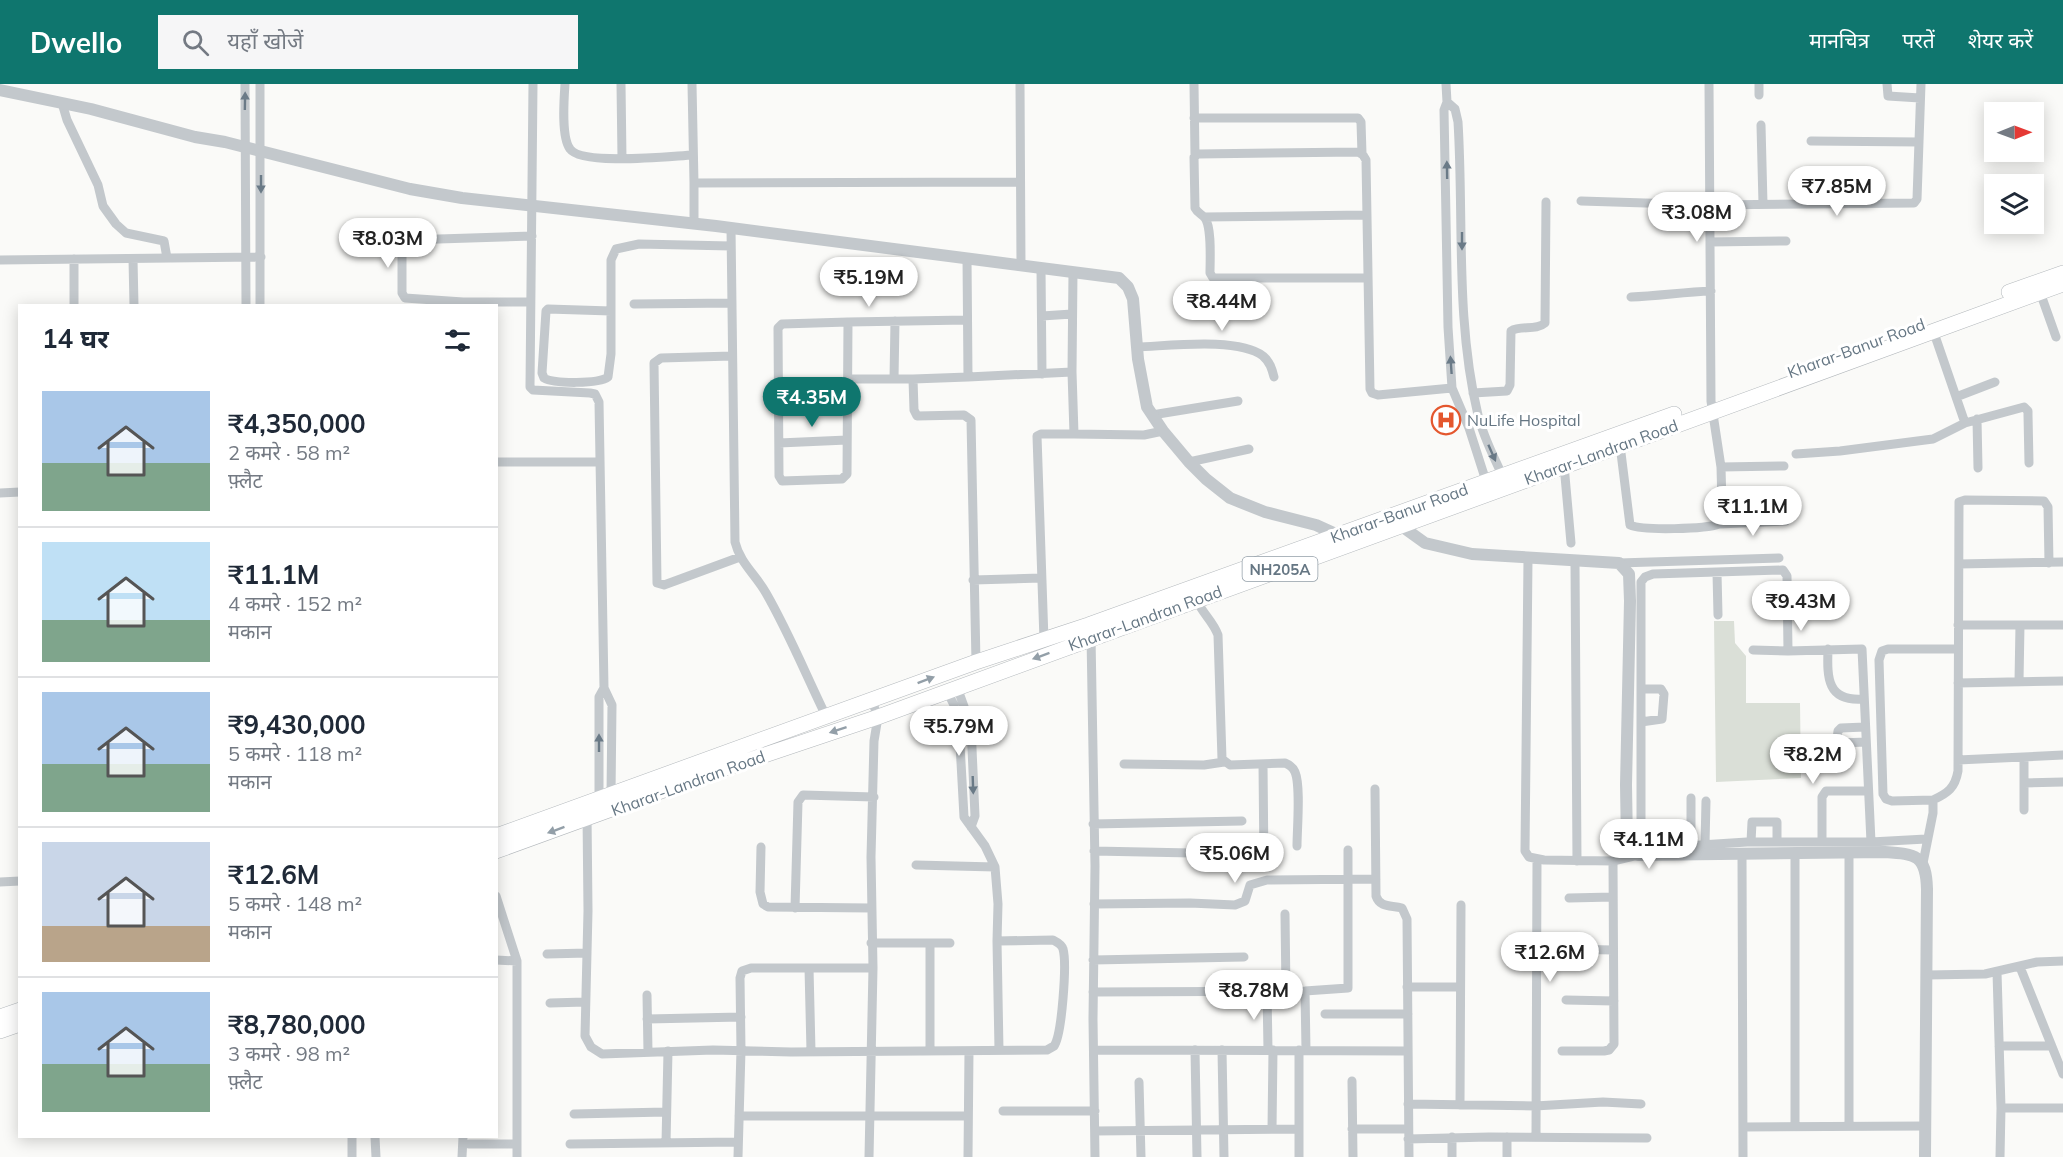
<!DOCTYPE html>
<html lang="hi">
<meta charset="utf-8">
<style>
:root{--surface:#fff;--page:#f6f6f7;--text:#1f2937;--muted:#747a83;--line:#e0e1e3;--accent:#0f766e}
body{margin:0;font-family:Mulish,"Noto Sans Devanagari",sans-serif;background:var(--page);color:var(--text);height:100vh;display:flex;flex-direction:column;font-size:22px;white-space:nowrap}
*{box-sizing:border-box;margin:0}
p{font-size:20px;color:var(--muted)}
.icon{flex:none;width:33px;height:33px;fill:none;stroke:currentColor;stroke-width:2;stroke-linecap:round;stroke-linejoin:round}
.map{position:relative;flex:1;overflow:hidden}
.side{position:absolute;left:18px;top:220px;width:480px;height:834px;display:flex;flex-direction:column;background:var(--surface);border-radius:0px;box-shadow:0 3px 15px #0003}
.side>*{flex:none}
.needle{width:39px;rotate:89deg}
.tools{position:absolute;left:1984px;top:18px;display:grid;gap:12px}
.tools a{display:grid;place-items:center;width:60px;height:60px;border-radius:0px;background:var(--surface);box-shadow:0 3px 15px #0003;font-size:30px}
.price{position:absolute;translate:-50% -51px;padding:0 14px;border-radius:21px;background:#fff;color:#222;font-size:20px;line-height:39px;filter:drop-shadow(0 2px 3px #0008)}
.price::after{content:'';position:absolute;left:50%;top:36px;width:18px;height:14px;margin-left:-9px;background:inherit;clip-path:polygon(0 0,100% 0,50% 100%)}
.price.active{background:var(--accent);color:#fff}
ul{padding:0;list-style:none}
li{display:flex;align-items:center;gap:18px;height:150px;padding:0 24px}
li+li{border-top:2px solid var(--line)}
li span{display:grid;place-items:center;flex:none;width:168px;height:120px;border-radius:0px;color:#555}
li>.icon{margin-inline-start:auto}
span .icon{width:72px;height:72px;fill:#fffc;stroke-width:1}
li b{font-size:26px}
h2{display:flex;justify-content:space-between;align-items:center;height:72px;padding:0 24px;font-size:26px}
header{display:flex;align-items:center;gap:36px;box-sizing:border-box;height:84px;padding:0 30px;background:var(--accent);color:#fff}
header strong{font-size:28px}
nav{display:flex;gap:33px;margin-inline-start:auto;font-size:21px}
.search{width:420px;height:54px;background:var(--page);display:flex;align-items:center;gap:15px;box-sizing:border-box;padding:0 21px;border-radius:0px;color:var(--muted);font-size:22px}
.map>svg:first-child{display:block}
.green{fill:#dadfd7}
.lines{fill:none;stroke-linecap:round;stroke-linejoin:round}
.trunk-casing{stroke:#b4b9bd;stroke-width:16}
.minor{stroke:#c3c8cc;stroke-width:9}
.tertiary{stroke:#c3c8cc;stroke-width:12}
.trunk{stroke:#fff;stroke-width:15}
.oneway{fill:#6a7a87}
.oneway2{fill:#939fa8}
.labels{text-anchor:middle;dominant-baseline:central;stroke-width:6;stroke-linejoin:round;paint-order:stroke}
.shield{fill:#fff;stroke:#939fa8;stroke-width:1.5}
.shield-label{font-size:15px;font-weight:bold;fill:#657683}
.street-label{font-size:16px;fill:#657683;stroke:#fff}
.poi-label{font-size:16px;fill:#657683;stroke:#fff;text-anchor:start}
</style>
<header>
<strong>Dwello</strong>
<div class="search"><svg class="icon" aria-label="search" viewBox="0 0 24 24"><circle cx="10" cy="10" r="6"/><path d="M15 15l6 6"/></svg>यहाँ खोजें</div>
<nav><a>मानचित्र</a><a>परतें</a><a>शेयर करें</a></nav>
</header>
<div class="map">
<svg width="2063" height="1073" viewBox="0 0 2063 1073">
<rect width="100%" height="100%" fill="#fafaf8"/>
<path class="green" d="M1714 537H1734L1735 559 1746 572V619H1800L1801 694 1716 698Z"/>
<g class="lines">
<g class="trunk-casing">
<path id="trunk" d="M2009 208 2063 189
M496 752 976 578 1088 541 1674 330
M496 767 708 690 878 633 2063 200
M0 933 20 926
M0 947 20 940"/>
</g>
<path class="minor" d="M245 0 246 222
M533 0 530 303 533 306 590 309 595 310 599 318 604 604 612 621 611 711
M565 0C564 15 561 53 570 65 582 82 671 72 693 71
M621 0 622 74
M692 0 694 99
M1020 0 1021 181
M1194 0 1195 72
M1446 0 1447 18 1444 26 1448 243 1452 304 1469 344 1486 397
M1887 0 1888 12 1920 14
M1759 11V0
M1447 18 1455 25 1458 38C1464 135 1455 235 1478 331 1483 352 1493 371 1502 391
M62 19 67 36 98 101 103 122 116 140 126 149 164 157 167 174
M1194 34H1358L1361 38 1362 70
M1761 41 1763 120
M1811 57 1919 58
M1581 117 1710 121 1914 119 1917 115 1921 0
M1204 133 1366 131
M694 140V99L1020 98
M731 144 735 458C740 479 756 491 766 509 789 549 806 591 826 632
M1710 158 1786 157
M967 174 968 293 913 295 914 326 917 332 964 331 971 336 976 578
M133 175 134 222
M0 176 261 173
M1041 184 1042 290
M1367 194H1213L1210 189C1210 176 1212 144 1205 134 1202 130 1198 130 1195 124L1194 73 1198 70 1358 68 1363 71 1366 76 1370 305 1372 309 1378 311 1452 304
M2040 208 2056 253
M1631 213C1658 212 1684 208 1711 207
M530 218H463L405 214 402 209V162L403 159 407 156 532 152
M634 220 732 219
M74 222V175
M260 222V0
M611 227 548 225 546 227 542 289 544 294C554 300 599 300 608 293L611 270V176L616 165 639 160 731 162
M1042 232 1072 230
M848 238 782 240 778 244 779 392 782 397 842 395 847 390 848 238 967 236
M1137 263C1169 262 1238 253 1263 272 1270 278 1272 285 1274 293
M732 272 661 274 654 279 657 499 664 501 740 473
M968 293 1072 288 1073 188
M848 295H913
M894 295 895 237
M1473 309 1507 307 1510 301 1511 247C1521 241 1536 247 1545 239L1546 118
M1956 313 1995 298
M1152 331 1238 317
M1977 335 1978 384
M1965 339 2024 323 2028 327V331L2029 379
M1074 350 1144 351 1163 347
M779 359 847 356
M1620 361 1630 441C1643 447 1706 445 1719 440L1722 422 1721 383 1711 317 1709 0
M1796 370 1840 367 1933 355 1965 339 1933 246
M496 378H600
M1189 378 1249 365
M1564 381 1571 459
M1721 383 1784 382
M0 409 20 408
M1719 440 1786 437
M1528 475 1525 767 1529 773 1544 776 1613 777 1638 771
M1575 478 1577 777
M1619 479 1779 474
M1959 480 2063 478
M1717 489 1718 531
M973 496 1041 494
M1196 515C1202 529 1213 537 1218 551L1222 675 1230 681 1285 679C1290 681 1293 683 1295 688 1301 702 1297 745 1297 762
M1958 541H2063
M1091 552 1095 782 1093 935 1095 1073
M1044 556 1037 352 1041 350H1074L1072 288
M1828 565C1827 594 1827 618 1864 615
M1753 566 1788 567
M2019 597 2020 541
M1958 599 2063 597
M957 603 971 642 975 732 971 743
M1641 605H1661L1664 610 1662 635 1641 638
M947 607 954 621 959 642 964 733 985 762 995 783 998 820 997 857 999 966
M1865 643 1841 644 1838 647 1837 655 1841 659 1866 658
M2024 674V726
M1958 676 2063 671
M1124 680 1204 681 1224 678
M1263 680 1264 783
M2024 699 2063 698
M1375 705 1376 812C1380 824 1391 821 1402 824L1407 835 1409 1073
M599 715V613L604 604
M1933 716 1892 717 1886 715 1883 710 1879 576 1882 567 1888 565H1957
M587 730 588 827 585 952 591 963 602 970 713 966 791 968 1047 966 1054 962C1062 951 1067 879 1063 865 1062 861 1057 858 1053 856L997 857
M1093 740 1242 737
M1751 758 1752 738H1777V758
M1822 758V713L1826 707H1868
M1871 758 1862 565 1788 567 1787 492 1783 486 1653 490 1645 493 1641 498V740C1642 752 1643 758 1654 764L1747 758H1871L1926 755
M1705 760 1706 717
M1691 761V714
M761 763 760 808 763 820 768 823 871 824
M1094 767 1241 770
M1849 769V1042
M1742 770 1743 1073
M1923 779 1933 729V716C1948 709 1955 704 1958 687L1959 418 1965 416 2044 417 2048 423 2049 479
M916 781 995 783
M0 798 20 797
M496 812 517 877V1073
M1569 814 1613 813
M1094 820 1190 819 1235 821 1245 817 1250 801 1267 796 1376 795
M795 824 798 718 803 711 874 713
M1285 830 1286 908
M871 859H930V966
M930 859H950
M1565 865 1613 866
M547 870 587 869
M496 876 517 877
M1093 876 1244 873
M2020 883 2063 990
M809 884 811 967
M1997 888 2001 1024 2000 1073
M1927 891 1985 890 2037 878 2063 877
M1407 903H1460
M1267 907 1268 966
M1305 907 1306 966
M1093 908 1305 907 1348 904V766
M647 911 648 968
M1566 916 1614 917
M550 919 585 918
M1325 930H1408
M647 935 741 933
M1999 962H2051
M1094 966 1407 967
M1195 966 1197 1073
M1222 966 1224 1073
M1299 966V1073
M1562 967H1604L1609 966 1614 960 1613 777
M1352 997 1353 1073
M1139 998 1141 1073
M1408 1020 1535 1022 1603 1018 1641 1020
M1460 1021 1461 821
M2001 1024H2063
M1003 1027H1095
M574 1030 666 1028
M739 1032H968
M1795 1042V768
M1744 1043 1926 1042
M1272 1045 1273 966
M1352 1045H1408
M1095 1047 1299 1045
M352 1053V1073
M375 1053 376 1073
M1536 1053 1537 776
M1408 1055 1489 1053 1647 1054
M666 1059 668 967
M469 1060H517
M570 1060 738 1058
M462 1073 463 1053
M738 1073 741 966 740 894 742 887 751 884H873
M869 1073 873 884 871 773 874 657 878 633 872 617
M968 1073 969 967
M1452 1073V1053
M1507 1073V1053"/>
<path class="tertiary" d="M0 6 91 25 195 53 225 58 410 105 462 114 716 142 1119 194 1128 203 1133 215 1138 275 1147 323 1163 347 1189 378 1206 395 1230 414 1265 428 1316 441 1338 451 1339 456
M1400 441 1425 459 1472 470 1619 479 1629 490 1630 517 1626 701 1627 760 1631 767 1638 771 1885 768C1916 770 1926 771 1927 805L1925 1073"/>
<use href="#trunk" class="trunk"/>
</g>
<defs><path id="oneway-solid" d="M-6-.8H1V-3.2L6.5 0L1 3.2V.8H-6Z" transform="scale(1.5)"/></defs>
<g class="oneway">
<use href="#oneway-solid" transform="translate(245 17) rotate(-89)"/>
<use href="#oneway-solid" transform="translate(1447 86) rotate(-91)"/>
<use href="#oneway-solid" transform="translate(261 100) rotate(90)"/>
<use href="#oneway-solid" transform="translate(1462 157) rotate(90)"/>
<use href="#oneway-solid" transform="translate(1451 281) rotate(-94)"/>
<use href="#oneway-solid" transform="translate(1492 369) rotate(66)"/>
<use href="#oneway-solid" transform="translate(599 659) rotate(-90)"/>
<use href="#oneway-solid" transform="translate(973 701) rotate(88)"/>
</g>
<g class="oneway2">
<use href="#oneway-solid" transform="translate(1041 572) rotate(160)"/>
<use href="#oneway-solid" transform="translate(926 596) rotate(-21)"/>
<use href="#oneway-solid" transform="translate(838 646) rotate(162)"/>
<use href="#oneway-solid" transform="translate(556 746) rotate(160)"/>
</g>
<defs>
<g id="hospital-ring" transform="scale(1.5)"><circle r="9.5" fill="#fff" stroke="#e4572e" stroke-width="1.5"/><path d="M-5-5h3v3.5h4V-5h3V5h-3V1.5h-4V5h-3Z" fill="#e4572e"/></g>
</defs>
<g fill-rule="evenodd">
<use href="#hospital-ring" x="1446" y="336"/>
</g>
<g class="labels">
<rect class="shield" x="1242.5" y="473" width="75" height="24" rx="4.5"/>
<g class="shield-label">
<text x="1280" y="485">NH205A</text>
</g>
<g class="street-label">
<text transform="translate(1856 264) rotate(-20)">Kharar-Banur Road</text>
<text transform="translate(1601 368) rotate(-20)">Kharar-Landran Road</text>
<text transform="translate(1399 429) rotate(-20)">Kharar-Banur Road</text>
<text transform="translate(1145 534) rotate(-20)">Kharar-Landran Road</text>
<text transform="translate(688 699) rotate(-20)">Kharar-Landran Road</text>
</g>
<g class="poi-label">
<text x="1467" y="336">NuLife Hospital</text>
</g>
</g>
</svg>
<div class="tools">
<a><svg class="needle" viewBox="-14 -14 28 28"><path d="M0-13l5 13h-10z" fill="#e53935"/><path d="M0 13l5-13h-10z" fill="#747a83"/></svg></a>
<a><svg class="icon" aria-label="layers" viewBox="0 0 24 24"><path d="M12 4l9 5-9 5-9-5zM3 14l9 5 9-5"/></svg></a>
</div>
<b class="price" style="left:1837px;top:133px">₹7.85M</b>
<b class="price" style="left:1697px;top:159px">₹3.08M</b>
<b class="price" style="left:388px;top:185px">₹8.03M</b>
<b class="price" style="left:869px;top:224px">₹5.19M</b>
<b class="price" style="left:1222px;top:248px">₹8.44M</b>
<b class="price active" style="left:812px;top:344px">₹4.35M</b>
<b class="price" style="left:1753px;top:453px">₹11.1M</b>
<b class="price" style="left:1801px;top:548px">₹9.43M</b>
<b class="price" style="left:959px;top:673px">₹5.79M</b>
<b class="price" style="left:1813px;top:701px">₹8.2M</b>
<b class="price" style="left:1649px;top:786px">₹4.11M</b>
<b class="price" style="left:1235px;top:800px">₹5.06M</b>
<b class="price" style="left:1550px;top:899px">₹12.6M</b>
<b class="price" style="left:1254px;top:937px">₹8.78M</b>
<section class="side">
<h2>14 घर<svg class="icon" aria-label="filters" viewBox="0 0 24 24"><path d="M4 7h16M4 17h16"/><circle cx="9" cy="7" r="2"/><circle cx="15" cy="17" r="2"/></svg></h2>
<ul>
<li><span style="background:linear-gradient(#a9c7e8 60%,#7fa58c 0)"><svg class="icon" aria-label="home" viewBox="0 0 24 24"><path d="M3 11l9-7 9 7M6 9v11h12V9"/></svg></span><div><b>₹4,350,000</b><p>2 कमरे · 58 m²</p><p>फ़्लैट</p></div></li>
<li><span style="background:linear-gradient(#bfe0f5 65%,#7fa58c 0)"><svg class="icon" aria-label="home" viewBox="0 0 24 24"><path d="M3 11l9-7 9 7M6 9v11h12V9"/></svg></span><div><b>₹11.1M</b><p>4 कमरे · 152 m²</p><p>मकान</p></div></li>
<li><span style="background:linear-gradient(#a9c7e8 60%,#7fa58c 0)"><svg class="icon" aria-label="home" viewBox="0 0 24 24"><path d="M3 11l9-7 9 7M6 9v11h12V9"/></svg></span><div><b>₹9,430,000</b><p>5 कमरे · 118 m²</p><p>मकान</p></div></li>
<li><span style="background:linear-gradient(#c9d6e8 70%,#b9a48a 0)"><svg class="icon" aria-label="home" viewBox="0 0 24 24"><path d="M3 11l9-7 9 7M6 9v11h12V9"/></svg></span><div><b>₹12.6M</b><p>5 कमरे · 148 m²</p><p>मकान</p></div></li>
<li><span style="background:linear-gradient(#a9c7e8 60%,#7fa58c 0)"><svg class="icon" aria-label="home" viewBox="0 0 24 24"><path d="M3 11l9-7 9 7M6 9v11h12V9"/></svg></span><div><b>₹8,780,000</b><p>3 कमरे · 98 m²</p><p>फ़्लैट</p></div></li>
</ul>
</section>
</div>
